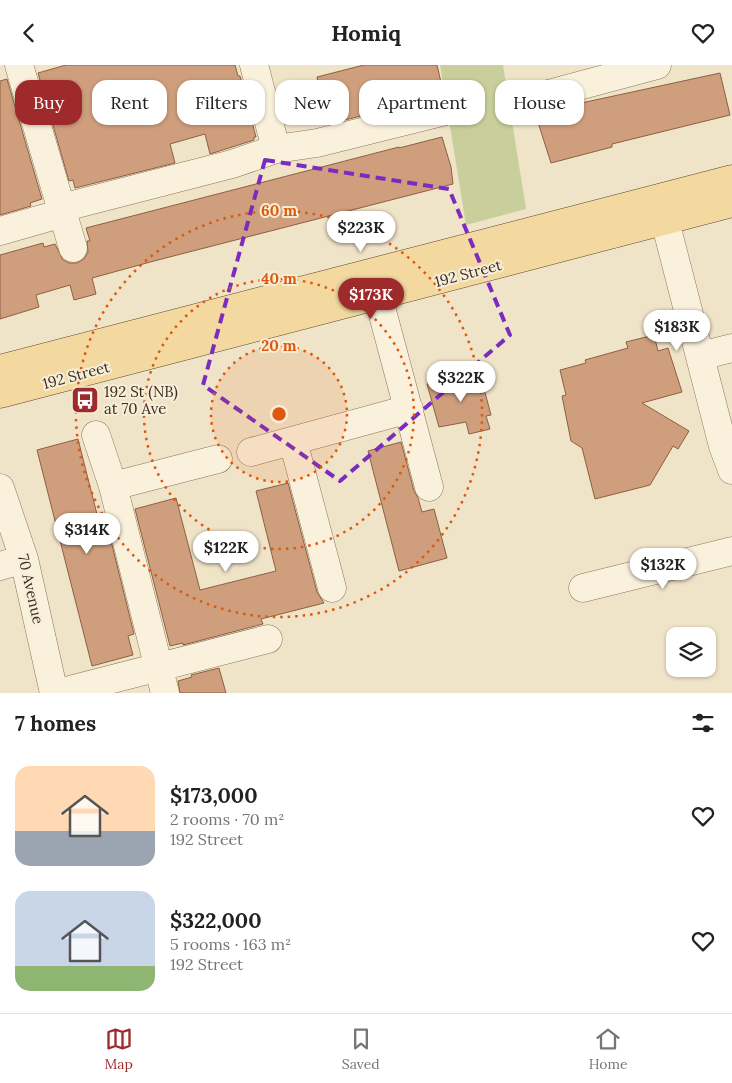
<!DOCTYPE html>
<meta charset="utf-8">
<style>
:root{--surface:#fff;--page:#f6f6f6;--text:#222;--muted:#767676;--line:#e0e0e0;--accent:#9e2a2b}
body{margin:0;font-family:Lora,serif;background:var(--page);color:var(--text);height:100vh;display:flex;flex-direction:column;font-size:19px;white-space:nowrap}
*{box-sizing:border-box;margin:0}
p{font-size:16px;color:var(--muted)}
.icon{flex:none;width:28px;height:28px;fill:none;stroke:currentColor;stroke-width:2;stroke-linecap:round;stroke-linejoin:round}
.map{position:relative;height:628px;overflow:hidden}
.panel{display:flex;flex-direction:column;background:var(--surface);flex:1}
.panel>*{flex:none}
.guide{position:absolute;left:15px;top:15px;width:702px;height:45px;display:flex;gap:10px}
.controls{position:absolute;left:666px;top:562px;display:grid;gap:10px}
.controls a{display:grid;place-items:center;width:50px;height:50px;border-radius:10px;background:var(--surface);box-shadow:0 1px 4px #0004;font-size:25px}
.price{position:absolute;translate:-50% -42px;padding:0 11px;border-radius:18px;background:#fff;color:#222;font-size:16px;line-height:32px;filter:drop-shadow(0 1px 2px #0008)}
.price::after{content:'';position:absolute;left:50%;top:30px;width:15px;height:11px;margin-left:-8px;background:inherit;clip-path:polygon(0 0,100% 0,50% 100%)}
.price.current{background:var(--accent);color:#fff}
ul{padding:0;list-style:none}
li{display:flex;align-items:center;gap:15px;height:125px;padding:0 15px}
li span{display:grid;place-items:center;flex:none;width:140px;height:100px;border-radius:15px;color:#555}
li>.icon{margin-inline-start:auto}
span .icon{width:60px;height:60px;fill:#fffc;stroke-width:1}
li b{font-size:21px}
h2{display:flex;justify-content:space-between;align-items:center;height:60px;padding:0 15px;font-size:21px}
.pill{padding:0 18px;border-radius:15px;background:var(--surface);box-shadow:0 1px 4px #0004;font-size:18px;line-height:45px}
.pill.current{background:var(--accent);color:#fff}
header{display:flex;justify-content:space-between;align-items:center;height:65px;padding:0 15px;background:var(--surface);font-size:22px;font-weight:700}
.tabs{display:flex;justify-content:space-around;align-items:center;height:70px;border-top:1px solid var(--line);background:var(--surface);font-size:14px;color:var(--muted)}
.tabs a{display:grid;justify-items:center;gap:2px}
.tabs .current{color:var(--accent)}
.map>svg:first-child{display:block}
.green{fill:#c9cf9b}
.building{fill:#cf9f7d;stroke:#8d5f41}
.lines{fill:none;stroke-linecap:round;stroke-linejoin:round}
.minor-casing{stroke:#8d765c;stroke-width:29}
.major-casing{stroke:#5b4430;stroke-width:29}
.minor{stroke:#faf1dc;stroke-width:28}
.major{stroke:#f3d9a0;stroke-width:28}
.marked{fill:none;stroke:#7b2cbf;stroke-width:4;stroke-dasharray:10 6;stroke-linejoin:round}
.ring{fill:none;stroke:#df570d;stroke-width:2.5;stroke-dasharray:2.5 5}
.labels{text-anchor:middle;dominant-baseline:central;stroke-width:4;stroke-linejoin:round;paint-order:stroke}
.street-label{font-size:15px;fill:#3d2e20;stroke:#f7eed8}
.poi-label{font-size:15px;fill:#3d2e20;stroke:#f7eed8;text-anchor:start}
.centre{fill:#df570d;stroke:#f7eed8;stroke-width:2.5}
.ring-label{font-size:15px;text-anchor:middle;font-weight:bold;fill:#df570d;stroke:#f7eed8;stroke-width:4;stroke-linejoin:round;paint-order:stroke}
</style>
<header><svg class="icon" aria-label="back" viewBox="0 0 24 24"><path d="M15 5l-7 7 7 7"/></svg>Homiq<svg class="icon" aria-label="heart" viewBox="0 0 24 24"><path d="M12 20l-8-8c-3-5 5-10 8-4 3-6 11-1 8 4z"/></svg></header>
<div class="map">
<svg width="732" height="628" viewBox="0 0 732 628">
<rect width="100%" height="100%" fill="#f0e4c8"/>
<path class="green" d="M440 0H503L526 144 466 160Z"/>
<path class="building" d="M66 0H235L238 11H240L256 72H254V75L210 89 205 69 170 79 175 98 75 123 73 115 69 116 38 8Z
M364 0H437L444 30 329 59 327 53 321 55 313 23 319 21 317 12Z
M720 8 730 50 612 79V82L551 98 535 48Z
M7 14 42 134 30 138 31 141 0 150V16Z
M442 72 451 102 453 119 154 196 92 213 96 229 74 235 70 220 36 230 39 242 0 254V190L43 178 44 182 55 179 63 195 69 198H77L84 194 88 187 87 176H90L86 163 399 82V83Z
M654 270 658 286 668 283 682 327 642 338 689 366 678 384 673 381 650 420 595 434 582 383 571 376 562 331 566 330 560 305 586 298 585 295 628 283 626 277Z
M480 309 491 350 486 351 490 364 469 369 466 357 439 362 427 319 457 312 458 315Z
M78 374 104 477 111 476 134 569 128 571 133 590 92 601 37 385Z
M401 377 414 426 418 433 422 447 434 444 447 493 399 506 368 386Z
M288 418 317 527 324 538 261 554 263 559 183 580V578L170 581 135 444 176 433 200 525 276 506 256 426Z
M219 603 226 628H180L178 616 192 612 191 610Z"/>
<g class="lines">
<g class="minor-casing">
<path id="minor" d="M19 0 73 183
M254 0 276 84
M541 31 657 0
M61 143 232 99 276 84 317 78 442 47
M665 156 723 381 732 405
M0 166 63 148
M378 231 429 422
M700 291 732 283
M96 370 113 421 165 628
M293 376 332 523
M251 387 409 344
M113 421 218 394
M0 423 24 494 54 628
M0 501 24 494
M583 523 732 486
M58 628 268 574"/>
</g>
<g class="major-casing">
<path id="major" d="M0 304 732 114
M0 329 732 138"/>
</g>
<use href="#minor" class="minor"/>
<use href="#major" class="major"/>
</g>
<path class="marked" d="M265 95 449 124 510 270 340 416 203 320Z"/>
<circle cx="279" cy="349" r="68" fill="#df570d" fill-opacity=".12"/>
<g class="ring">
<circle cx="279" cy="349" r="68"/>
<circle cx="279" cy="349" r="135"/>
<circle cx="279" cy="349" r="203"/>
</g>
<defs>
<g id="bus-square" transform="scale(1.4375)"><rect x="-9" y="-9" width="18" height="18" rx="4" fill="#9e2a2b" stroke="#f7eed8"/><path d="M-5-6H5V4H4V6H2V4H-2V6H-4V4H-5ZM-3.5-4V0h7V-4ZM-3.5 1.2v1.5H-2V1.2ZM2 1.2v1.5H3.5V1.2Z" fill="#fff"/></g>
</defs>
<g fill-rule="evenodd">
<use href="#bus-square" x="85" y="335"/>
</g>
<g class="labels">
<g class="street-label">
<text transform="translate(468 208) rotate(-15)">192 Street</text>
<text transform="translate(76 310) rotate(-15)">192 Street</text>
<text transform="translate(31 524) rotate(77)">70 Avenue</text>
</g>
<g class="poi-label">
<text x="104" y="326">192 St (NB)<tspan x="104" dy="17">at 70 Ave</tspan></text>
</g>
</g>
<circle cx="279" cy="349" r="8" class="centre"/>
<g class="ring-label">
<text x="279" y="151">60 m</text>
<text x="279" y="219">40 m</text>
<text x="279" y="286">20 m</text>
</g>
</svg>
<div class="controls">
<a><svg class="icon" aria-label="layers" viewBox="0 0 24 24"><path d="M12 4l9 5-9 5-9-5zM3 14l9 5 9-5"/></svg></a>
</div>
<b class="price" style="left:361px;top:188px">$223K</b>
<b class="price current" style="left:371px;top:255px">$173K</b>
<b class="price" style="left:677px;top:287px">$183K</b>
<b class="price" style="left:461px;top:338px">$322K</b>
<b class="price" style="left:87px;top:490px">$314K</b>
<b class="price" style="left:226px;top:508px">$122K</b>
<b class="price" style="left:663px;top:525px">$132K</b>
<div class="guide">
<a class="pill current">Buy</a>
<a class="pill">Rent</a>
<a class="pill">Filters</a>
<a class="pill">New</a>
<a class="pill">Apartment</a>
<a class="pill">House</a>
</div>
</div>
<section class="panel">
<h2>7 homes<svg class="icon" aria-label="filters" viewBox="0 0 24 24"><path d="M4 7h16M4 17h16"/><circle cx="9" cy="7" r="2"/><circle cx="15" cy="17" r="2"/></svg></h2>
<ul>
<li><span style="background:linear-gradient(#ffd9b3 65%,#9aa5b1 0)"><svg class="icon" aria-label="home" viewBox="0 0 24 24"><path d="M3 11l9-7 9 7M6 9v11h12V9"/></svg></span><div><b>$173,000</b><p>2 rooms · 70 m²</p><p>192 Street</p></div><svg class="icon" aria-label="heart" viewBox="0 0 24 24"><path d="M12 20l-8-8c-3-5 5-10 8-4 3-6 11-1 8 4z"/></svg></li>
<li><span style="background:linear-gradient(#c9d6e8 75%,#8fb573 0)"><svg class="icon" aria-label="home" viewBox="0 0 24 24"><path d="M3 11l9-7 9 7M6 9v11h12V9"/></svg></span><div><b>$322,000</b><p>5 rooms · 163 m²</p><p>192 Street</p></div><svg class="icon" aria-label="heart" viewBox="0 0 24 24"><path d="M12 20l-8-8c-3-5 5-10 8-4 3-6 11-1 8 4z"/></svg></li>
</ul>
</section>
<nav class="tabs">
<a class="current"><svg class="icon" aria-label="map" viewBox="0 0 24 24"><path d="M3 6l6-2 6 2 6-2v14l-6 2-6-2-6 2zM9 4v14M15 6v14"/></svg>Map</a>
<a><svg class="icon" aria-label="saved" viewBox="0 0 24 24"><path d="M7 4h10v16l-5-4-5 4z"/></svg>Saved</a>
<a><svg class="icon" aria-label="home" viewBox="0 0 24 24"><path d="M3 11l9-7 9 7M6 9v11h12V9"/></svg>Home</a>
</nav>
